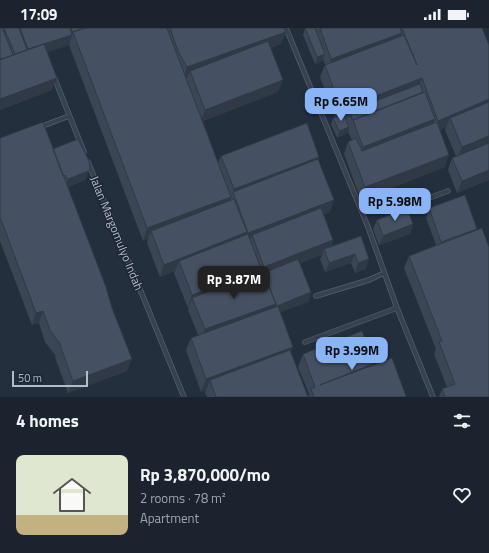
<!DOCTYPE html>
<meta charset="utf-8">
<style>
:root{--surface:#1b232e;--page:#242b36;--text:#f1f3f6;--muted:#a0a4aa;--line:#39404a;--accent:#8ab4f8}
body{margin:0;font-family:"Titillium Web",sans-serif;background:var(--page);color:var(--text);height:100vh;display:flex;flex-direction:column;font-size:15px;white-space:nowrap}
*{box-sizing:border-box;margin:0}
p{font-size:13px;color:var(--muted)}
.icon{flex:none;width:22px;height:22px;fill:none;stroke:currentColor;stroke-width:2;stroke-linecap:round;stroke-linejoin:round}
.map{position:relative;height:369px;overflow:hidden}
.sheet{display:flex;flex-direction:column;background:var(--surface);flex:1}
.sheet>*{flex:none}
.scale{position:absolute;left:12px;bottom:10px;width:76px;box-sizing:border-box;padding-left:4px;border:2px solid #b4bcc9;border-top:0;font-size:11px;line-height:14px;white-space:nowrap;color:#b4bcc9;-webkit-text-stroke:3px #1d2633;paint-order:stroke}
.price{position:absolute;translate:-50% -34px;padding:0 9px;border-radius:8px;background:var(--accent);color:#111;font-size:13px;line-height:26px;filter:drop-shadow(0 1px 2px #0008)}
.price::after{content:'';position:absolute;left:50%;top:24px;width:12px;height:9px;margin-left:-6px;background:inherit;clip-path:polygon(0 0,100% 0,50% 100%)}
.price.active{background:#222;color:#fff}
ul{padding:0;list-style:none}
li{display:flex;align-items:center;gap:12px;height:100px;padding:0 16px}
li+li{border-top:1px solid var(--line)}
li span{display:grid;place-items:center;flex:none;width:112px;height:80px;border-radius:8px;color:#555}
li>.icon{margin-inline-start:auto}
span .icon{width:48px;height:48px;fill:#fffc;stroke-width:1}
li b{font-size:17px}
h2{display:flex;justify-content:space-between;align-items:center;height:48px;padding:0 16px;font-size:17px}
.status{display:flex;justify-content:space-between;align-items:center;height:28px;padding:0 20px;background:var(--surface);direction:ltr}
.status svg{height:11px;fill:currentColor}
.map>svg:first-child{display:block}
.lines{fill:none;stroke-linecap:round;stroke-linejoin:round}
.lane-casing{stroke:#565f6c;stroke-width:5.5}
.lane{stroke:#38414e;stroke-width:4}
.wall{fill:#3b4654}
.shaded-wall{fill:#303945}
.building{fill:#455162;stroke:#303945}
.labels{text-anchor:middle;dominant-baseline:central;stroke-width:3;stroke-linejoin:round;paint-order:stroke}
.street-label{font-size:12px;fill:#b4bcc9;stroke:#1d2633}
</style>
<div class="status"><b>17:09</b><svg viewBox="0 0 49 12"><path d="M0 12V9h3v3zM5 12V6h3v6zM10 12V3h3v9zM15 12V0h3v12zM26 1h20v11H26zM47 4h2v5h-2z"/></svg></div>
<div class="map">
<svg width="489" height="369" viewBox="0 0 489 369">
<rect width="100%" height="100%" fill="#242f3e"/>
<g class="lines">
<g class="lane-casing">
<path id="lane" d="M286 0 368 199 397 280 433 369
M54 49 84 124
M40 99 69 88
M88 134 184 369
M393 186 407 178 448 163
M316 268 369 252 384 245
M305 314 397 280"/>
</g>
<use href="#lane" class="lane"/>
</g>
<path class="wall" d="M0 0H284L286 4 281 16 270 20 278 64 203 93 218 135 221 128 319 129 318 131 330 184 323 187 333 212 331 219 361 208 366 241 355 245 351 235 325 244 320 231 322 227 300 235 311 264 308 274 280 284 291 324 308 369H207L205 365 206 362 201 364 186 322 191 310 198 307 188 282 189 279 188 280 174 245 175 243 160 249 147 215 148 210 143 213 69 17 47 24 52 62 0 82Z
M305 0H482L489 17V152L457 165 448 142 452 130 456 128 445 102 446 99 440 102 445 139 361 172 344 126 348 114 352 112 348 104 349 101V100L347 105 337 110 331 96 333 90 335 89 320 49 325 37 323 31 322 33 315 36 303 7Z
M0 110 53 121 90 140 85 152 68 159 127 343 68 365 55 329 56 328 45 314 39 295 32 297 0 213Z
M465 167 489 369H439L442 361 447 359 434 326 436 321 404 240 409 228 436 217 426 190 429 180Z
M369 169 385 181 370 186 367 175Z
M377 192 413 196 410 206 379 217 373 201Z
M303 326 375 335V336L406 368V369H308L309 366 298 339Z"/>
<path class="shaded-wall" d="M286 4 281 16 192 48 190 43 187 50 183 51 187 39Z
M402 5 397 17 327 43 331 31Z
M72 7 69 17 24 31 28 21Z
M325 26 322 33 315 36 317 29Z
M57 50 52 62 0 82V71Z
M422 50 417 63 349 83 347 90H346L350 78Z
M283 52 278 64 200 94 205 82Z
M489 71V82L450 90 446 99 434 105 438 93Z
M348 76 343 88 336 91 340 79Z
M435 91 431 103 359 132 363 119Z
M349 99 347 105 337 110 339 103Z
M489 108V118L457 131 462 119Z
M449 127 445 139 361 172 365 159Z
M319 129 315 141 233 164 227 181 151 203 148 210 143 213 147 200 231 169 234 161Z
M90 140 85 152 65 161 68 151Z
M489 142V152L457 165 462 153Z
M334 172 330 184 254 214 252 207 249 216 244 217 248 205Z
M388 175 385 181 370 186 373 180Z
M413 196 410 206 379 217 383 208Z
M247 204 242 217 179 233 175 243 160 249 164 237Z
M333 212 329 224 324 221 322 227 265 249 264 245 262 250 259 251 264 239Z
M355 226 351 235 325 244 329 235Z
M369 231 366 241 355 245 358 235Z
M261 241 257 253 192 270 189 279 188 280 192 267Z
M311 264 308 274 273 287 277 278Z
M276 276 272 288 200 313 205 301Z
M43 283 39 295 32 297 36 285Z
M293 319 288 331 210 352 206 362 201 364 206 351Z
M132 331 127 343 68 365 73 353Z
M375 335 371 347 320 357Z"/>
<path class="building" d="M0 0H2L13 27 1 31 0 29Z
M4 0H19L27 22 15 26Z
M20 0H70L72 7 28 21Z
M71 0H85L73 4V6Z
M85 0H167L231 169 147 200 73 4Z
M170 0H284L286 4 187 39 178 23Z
M305 0H315L325 26 317 29Z
M320 0H400L402 5 331 31Z
M402 0H482L489 17V71L438 93 422 50 350 78 348 76 340 79 325 37 404 7 417 37Z
M268 13 283 52 205 82 190 43Z
M44 16 57 50 0 71V32Z
M420 56 423 64 353 92 349 83Z
M425 64 435 91 363 119 353 92Z
M489 74V108L462 119 450 90Z
M343 86 349 99 339 103 333 90Z
M43 94 106 259 112 280 132 331 73 353 60 317H61L50 302 43 283 36 285 0 189V110Z
M437 94 449 127 365 159 348 114 356 110 362 123Z
M307 95 319 129 234 161 221 128Z
M78 111 89 133 90 140 89 143 68 151 65 147 63 148 53 121Z
M489 115V142L462 153 452 130Z
M318 131 334 172 248 205 233 164Z
M383 163 388 175 373 180 369 169Z
M465 167 477 201 441 214 429 180Z
M234 171 247 204 164 237 151 203Z
M321 180 333 212 264 239 252 207Z
M407 180 413 196 383 208 377 192Z
M482 200 489 219V369H445L442 361 455 356 439 314 442 313 409 228Z
M248 206 261 241 192 267 179 233Z
M361 208 369 231 358 235 355 226 329 235 324 221Z
M298 231 311 264 277 278 276 276 264 245Z
M262 242 276 276 205 301 192 270Z
M278 278 293 319 206 351 191 310Z
M362 303 375 335 320 357 392 330 406 368 405 369H314L311 361 315 359 303 326Z
M290 322 308 369H216L210 352Z"/>
<g class="labels">
<g class="street-label">
<text transform="translate(117 205) rotate(68)">Jalan Margomulyo Indah</text>
</g>
</g>
</svg>
<div class="scale">50 m</div>
<b class="price" style="left:341px;top:94px">Rp 6.65M</b>
<b class="price" style="left:395px;top:194px">Rp 5.98M</b>
<b class="price active" style="left:234px;top:272px">Rp 3.87M</b>
<b class="price" style="left:352px;top:343px">Rp 3.99M</b>
</div>
<section class="sheet">
<h2>4 homes<svg class="icon" aria-label="filters" viewBox="0 0 24 24"><path d="M4 7h16M4 17h16"/><circle cx="9" cy="7" r="2"/><circle cx="15" cy="17" r="2"/></svg></h2>
<ul>
<li><span style="background:linear-gradient(#dfe7d0 75%,#c2b280 0)"><svg class="icon" aria-label="home" viewBox="0 0 24 24"><path d="M3 11l9-7 9 7M6 9v11h12V9"/></svg></span><div><b>Rp 3,870,000/mo</b><p>2 rooms · 78 m²</p><p>Apartment</p></div><svg class="icon" aria-label="heart" viewBox="0 0 24 24"><path d="M12 20l-8-8c-3-5 5-10 8-4 3-6 11-1 8 4z"/></svg></li>
</ul>
</section>
